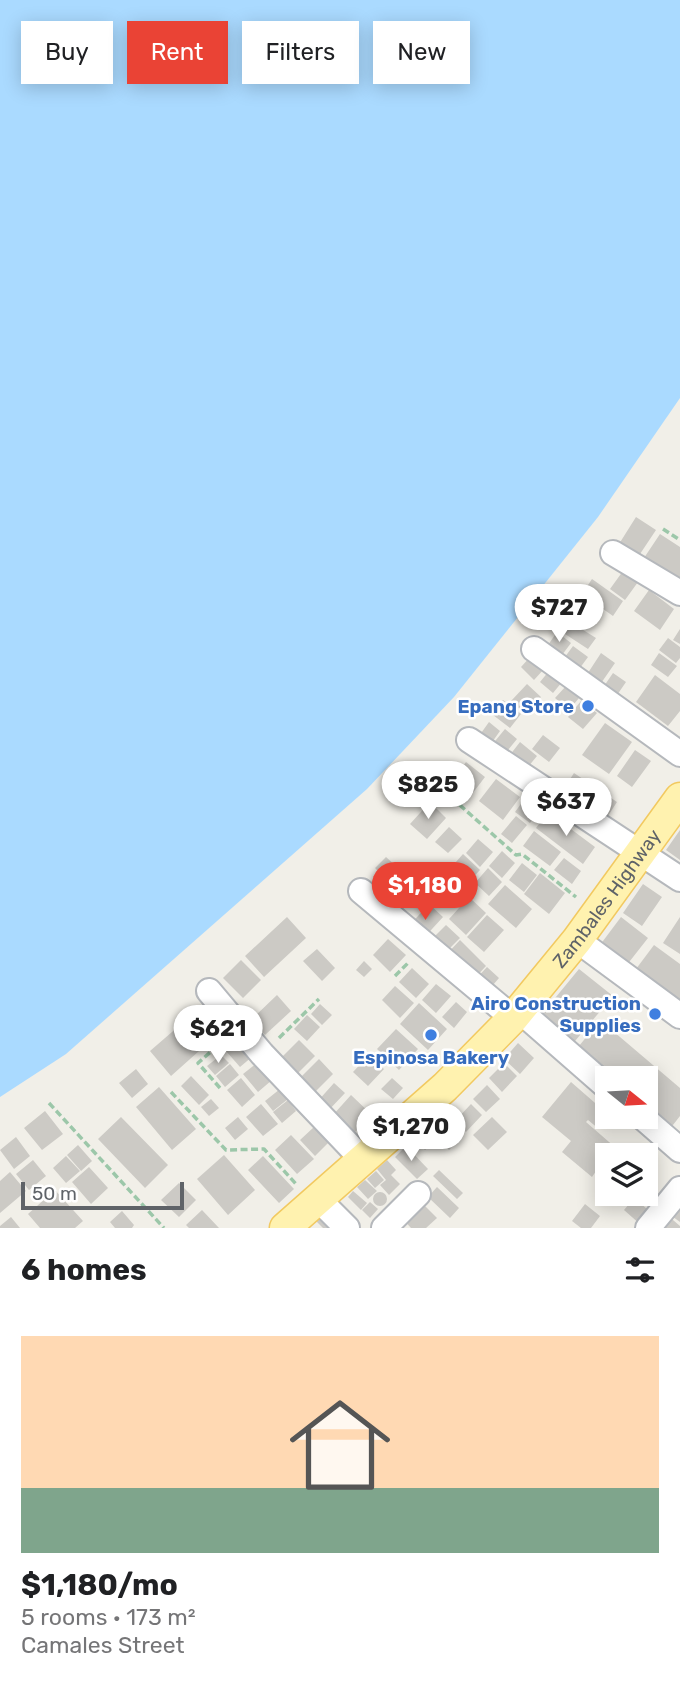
<!DOCTYPE html>
<meta charset="utf-8">
<style>
:root{--surface:#fff;--page:#f2f2f2;--text:#202124;--muted:#757577;--line:#e0e0e0;--accent:#ea4335}
body{margin:0;font-family:Rubik,sans-serif;background:var(--page);color:var(--text);height:100vh;display:flex;flex-direction:column;font-size:26px;white-space:nowrap}
*{box-sizing:border-box;margin:0}
p{font-size:23px;color:var(--muted)}
.icon{flex:none;width:38px;height:38px;fill:none;stroke:currentColor;stroke-width:2;stroke-linecap:round;stroke-linejoin:round}
.map{position:relative;height:1228px;overflow:hidden}
.drawer{display:flex;flex-direction:column;background:var(--surface);flex:1}
.drawer>*{flex:none}
.banner{position:absolute;left:21px;top:21px;width:639px;height:63px;display:flex;gap:14px}
.needle{width:46px;rotate:108deg}
.buttons{position:absolute;left:595px;top:1066px;display:grid;gap:14px}
.buttons a{display:grid;place-items:center;width:63px;height:63px;border-radius:0px;background:var(--surface);box-shadow:0 4px 18px #0003;font-size:35px}
.scale{position:absolute;left:21px;bottom:18px;width:163px;box-sizing:border-box;padding-left:7px;border:4px solid #5f6368;border-top:0;font-size:19px;line-height:24px;white-space:nowrap;color:#5f6368;-webkit-text-stroke:5px #fff;paint-order:stroke}
.price{position:absolute;translate:-50% -60px;padding:0 16px;border-radius:24px;background:#fff;color:#222;font-size:23px;line-height:46px;filter:drop-shadow(0 2px 4px #0008)}
.price::after{content:'';position:absolute;left:50%;top:42px;width:21px;height:16px;margin-left:-10px;background:inherit;clip-path:polygon(0 0,100% 0,50% 100%)}
.price.current{background:var(--accent);color:#fff}
ul{padding:0;list-style:none}
li{display:grid;align-content:center;gap:14px;height:371px;padding:0 21px}
li+li{border-top:2px solid var(--line)}
li span{display:grid;place-items:center;height:217px;border-radius:0px;color:#555}
li>.icon{margin-inline-start:auto}
span .icon{width:126px;height:126px;fill:#fffc;stroke-width:1}
li b{font-size:30px}
h2{display:flex;justify-content:space-between;align-items:center;height:84px;padding:0 21px;font-size:30px}
.pill{padding:0 24px;border-radius:0px;background:var(--surface);box-shadow:0 4px 18px #0003;font-size:24px;line-height:63px}
.pill.current{background:var(--accent);color:#fff}
.map>svg:first-child{display:block}
.water{fill:#aadaff}
.building{fill:#cccac5}
.lines{fill:none;stroke-linecap:round;stroke-linejoin:round}
.minor-casing{stroke:#b5b8bc;stroke-width:28}
.major-casing{stroke:#f2c960;stroke-width:33}
.path{stroke:#9cc7a9;stroke-width:3.5;stroke-dasharray:7 3.5;stroke-linecap:butt}
.minor{stroke:#fff;stroke-width:24}
.major{stroke:#fff2af;stroke-width:30}
.shop-dot{fill:#3f7fe0;stroke:#fff;stroke-width:2.5}
.labels{text-anchor:middle;dominant-baseline:central;stroke-width:5;stroke-linejoin:round;paint-order:stroke}
.shop-label{font-size:19px;font-weight:bold;fill:#366cbe;stroke:#fff;text-anchor:end}
.street-label{font-size:19px;fill:#5f6368;stroke:#fff}
</style>
<div class="map">
<svg width="680" height="1228" viewBox="0 0 680 1228">
<rect width="100%" height="100%" fill="#f1efe8"/>
<path class="water" d="M0 0H680V398L598 517 454 697 367 789 66 1054 0 1097Z"/>
<path class="building" d="M636 517 656 530 638 557 619 544Z
M660 534 680 547V590L640 564Z
M623 571 638 582 625 600 610 589Z
M592 579 623 601 613 616 582 594Z
M649 590 674 609 660 630 634 611Z
M572 623 596 638 588 649 565 634Z
M680 629V644L673 640Z
M557 632 571 643 562 655 548 645Z
M668 638 680 647V658L676 663 659 650Z
M573 646 588 657 577 672 562 661Z
M601 653 615 663 597 689 584 679Z
M659 653 677 666 668 677 651 665Z
M531 656 544 669 534 680 521 667Z
M549 671 562 682 553 693 540 682Z
M613 673 626 682 613 701 600 692Z
M655 675 680 694V711L668 726 636 702Z
M527 684 541 697 525 714 511 701Z
M566 686 579 698 569 710 555 698Z
M503 700 521 714 510 728 493 715Z
M581 701 597 713 583 729 568 717Z
M489 722 500 731 490 745 479 736Z
M605 723 632 742 609 774 582 755Z
M505 729 517 739 503 756 491 746Z
M543 735 560 748 549 762 532 749Z
M520 742 537 756 523 773 506 760Z
M635 750 651 761 632 787 617 776Z
M466 762 485 777 472 794 453 779Z
M574 773 617 802 602 825 559 796Z
M496 779 520 797 503 820 479 801Z
M526 797 541 809 530 823 515 812Z
M430 802 446 818 427 839 410 824Z
M548 812 595 847 583 864 536 828Z
M516 816 527 825 512 843 501 834Z
M449 827 462 839 448 853 435 842Z
M680 830V860L666 850Z
M534 831 561 852 550 866 523 846Z
M478 839 493 852 480 867 466 853Z
M502 851 515 863 502 878 489 866Z
M463 854 480 870 464 887 448 871Z
M386 857 396 866 385 878 375 868Z
M564 858 581 871 572 884 554 870Z
M423 862 434 872 419 889 408 878Z
M522 863 537 875 524 892 509 880Z
M488 868 502 882 489 896 475 883Z
M444 873 462 890 447 908 428 891Z
M540 873 565 893 549 914 524 894Z
M398 874 411 888 397 902 384 889Z
M643 884 662 897 642 926 623 913Z
M505 885 532 909 516 928 488 904Z
M469 897 486 913 466 935 449 919Z
M429 904 443 917 421 941 407 928Z
M487 915 504 930 484 952 467 937Z
M287 917 306 938 264 977 245 956Z
M621 917 648 938 626 966 600 945Z
M680 917V954L663 943Z
M446 925 460 938 444 954 430 941Z
M388 939 406 955 390 972 373 955Z
M460 940 486 966 474 979 446 955Z
M654 945 680 964V1009L633 973Z
M317 949 335 968 322 981 303 961Z
M241 960 261 980 243 998 223 978Z
M364 961 372 969 364 977 356 970Z
M487 967 499 978 487 992 474 981Z
M412 968 429 984 416 998 399 982Z
M579 969 613 996 570 1047 537 1020Z
M436 984 451 996 436 1013 422 1000Z
M395 986 414 1003 400 1018 382 1000Z
M277 995 291 1011 265 1035 251 1020Z
M208 1001 229 1025 212 1039 191 1015Z
M456 1002 467 1012 454 1028 442 1017Z
M419 1003 447 1029 428 1050 400 1024Z
M320 1004 332 1015 322 1025 311 1014Z
M307 1015 320 1027 307 1041 294 1029Z
M187 1019 208 1043 171 1076 150 1051Z
M600 1020 680 1088V1116L669 1130 646 1111V1078H607L575 1051Z
M396 1029 418 1049 399 1070 377 1049Z
M240 1040 253 1056 240 1067 226 1051Z
M299 1040 315 1056 294 1077 278 1061Z
M518 1043 534 1058 520 1074 504 1059Z
M221 1055 229 1063 215 1075 207 1066Z
M369 1055 384 1069 368 1086 353 1072Z
M319 1059 333 1074 312 1095 298 1080Z
M257 1063 272 1080 258 1092 243 1074Z
M504 1063 517 1076 502 1092 489 1078Z
M230 1064 239 1075 225 1087 216 1076Z
M136 1069 148 1084 132 1098 119 1083Z
M191 1076 209 1095 199 1105 181 1086Z
M241 1078 255 1095 242 1107 227 1090Z
M392 1078 403 1088 393 1099 381 1089Z
M571 1082 610 1116 599 1129 588 1120 586 1122 616 1148 607 1155 592 1177 562 1152 571 1141 542 1117Z
M334 1083 345 1093 327 1112 317 1102Z
M487 1085 500 1099 486 1112 473 1099Z
M159 1087 196 1129 172 1150 136 1107Z
M280 1089 288 1099 273 1111 265 1101Z
M351 1095 372 1115 353 1134 333 1115Z
M211 1099 219 1108 209 1116 201 1107Z
M288 1100 296 1111 282 1123 273 1112Z
M261 1104 278 1124 263 1136 246 1117Z
M471 1104 482 1115 466 1132 455 1121Z
M45 1111 63 1134 42 1150 24 1128Z
M437 1116 460 1139 449 1150 426 1126Z
M121 1117 168 1165 145 1188 98 1139Z
M238 1117 248 1129 235 1140 225 1128Z
M492 1117 507 1132 488 1150 473 1135Z
M314 1127 329 1142 315 1156 300 1140Z
M424 1129 435 1140 425 1150 415 1139Z
M291 1135 314 1159 297 1174 275 1150Z
M16 1137 30 1156 14 1169 0 1150Z
M78 1145 92 1161 81 1171 67 1155Z
M406 1146 428 1169 417 1179 395 1157Z
M224 1155 255 1190 228 1215 197 1179Z
M66 1156 80 1171 66 1183 53 1168Z
M263 1156 294 1189 279 1203 248 1170Z
M33 1160 46 1176 29 1190 16 1174Z
M387 1160 396 1170 391 1175 400 1184 389 1195 380 1185 386 1180 377 1169Z
M89 1167 108 1188 91 1204 72 1182Z
M439 1170 463 1193 457 1199 433 1176Z
M376 1171 384 1180 375 1188 367 1179Z
M10 1172 26 1191 0 1213V1181Z
M607 1173V1191L598 1183Z
M365 1180 377 1191 368 1199 357 1187Z
M179 1183 196 1200 179 1217 161 1200Z
M437 1187 459 1208 450 1218 428 1197Z
M55 1190 83 1221 75 1228H40L28 1214Z
M353 1191 367 1203 361 1210 348 1197Z
M373 1199a7 7 0 1 1 14 0a7 7 0 1 1-14 0Z
M634 1198 652 1213 641 1225 624 1210Z
M419 1200 437 1218 426 1228H411L401 1217Z
M680 1201V1222L669 1214Z
M370 1202 378 1209 370 1218 362 1210Z
M585 1204 600 1216 591 1228H581L572 1221Z
M202 1210 219 1228H189L186 1225Z
M122 1211 134 1225 132 1228H115L110 1222Z
M322 1213 336 1228H323L315 1220Z
M666 1214 680 1226V1228H655Z
M11 1217 20 1228H0V1226Z"/>
<g class="lines">
<g class="minor-casing">
<path id="minor" d="M613 553 680 593
M534 649 680 754
M469 740 680 879
M361 891 513 1018
M577 940 680 1016
M209 991 262 1054 362 1159
M519 1010 607 1087
M641 1116 680 1150
M318 1199 347 1228
M384 1228 418 1194
M648 1228 680 1189"/>
</g>
<g class="major-casing">
<g id="major">
<path id="s1" d="M285 1228 445 1087 513 1018 577 940 680 798"/>
</g>
</g>
<path class="path" d="M663 529 680 540
M436 784 516 855 522 854 576 897
M395 976 409 962
M279 1038 319 999
M220 1088 198 1063 222 1042
M171 1092 226 1150 264 1149 296 1184
M49 1103 164 1228"/>
<use href="#minor" class="minor"/>
<use href="#major" class="major"/>
</g>
<g class="shop-dot">
<circle cx="588" cy="706" r="7"/>
<circle cx="655" cy="1014" r="7"/>
<circle cx="431" cy="1035" r="7"/>
</g>
<g class="labels">
<g class="shop-label">
<text x="574" y="706">Epang Store</text>
<text x="641" y="1003">Airo Construction<tspan x="641" dy="22">Supplies</tspan></text>
<text x="431" y="1057" text-anchor="middle">Espinosa Bakery</text>
</g>
<g class="street-label">
<text stroke="none"><textPath href="#s1" startOffset="462">Zambales Highway</textPath></text>
</g>
</g>
</svg>
<div class="buttons">
<a><svg class="needle" viewBox="-14 -14 28 28"><path d="M0-13l5 13h-10z" fill="#e53935"/><path d="M0 13l5-13h-10z" fill="#757577"/></svg></a>
<a><svg class="icon" aria-label="layers" viewBox="0 0 24 24"><path d="M12 4l9 5-9 5-9-5zM3 14l9 5 9-5"/></svg></a>
</div>
<div class="scale">50 m</div>
<b class="price" style="left:559px;top:644px">$727</b>
<b class="price" style="left:428px;top:821px">$825</b>
<b class="price" style="left:566px;top:838px">$637</b>
<b class="price current" style="left:425px;top:922px">$1,180</b>
<b class="price" style="left:218px;top:1065px">$621</b>
<b class="price" style="left:411px;top:1163px">$1,270</b>
<div class="banner">
<a class="pill">Buy</a>
<a class="pill current">Rent</a>
<a class="pill">Filters</a>
<a class="pill">New</a>
</div>
</div>
<section class="drawer">
<h2>6 homes<svg class="icon" aria-label="filters" viewBox="0 0 24 24"><path d="M4 7h16M4 17h16"/><circle cx="9" cy="7" r="2"/><circle cx="15" cy="17" r="2"/></svg></h2>
<ul>
<li><span style="background:linear-gradient(#ffd9b3 70%,#7fa58c 0)"><svg class="icon" aria-label="home" viewBox="0 0 24 24"><path d="M3 11l9-7 9 7M6 9v11h12V9"/></svg></span><div><b>$1,180/mo</b><p>5 rooms · 173 m²</p><p>Camales Street</p></div></li>
</ul>
</section>
